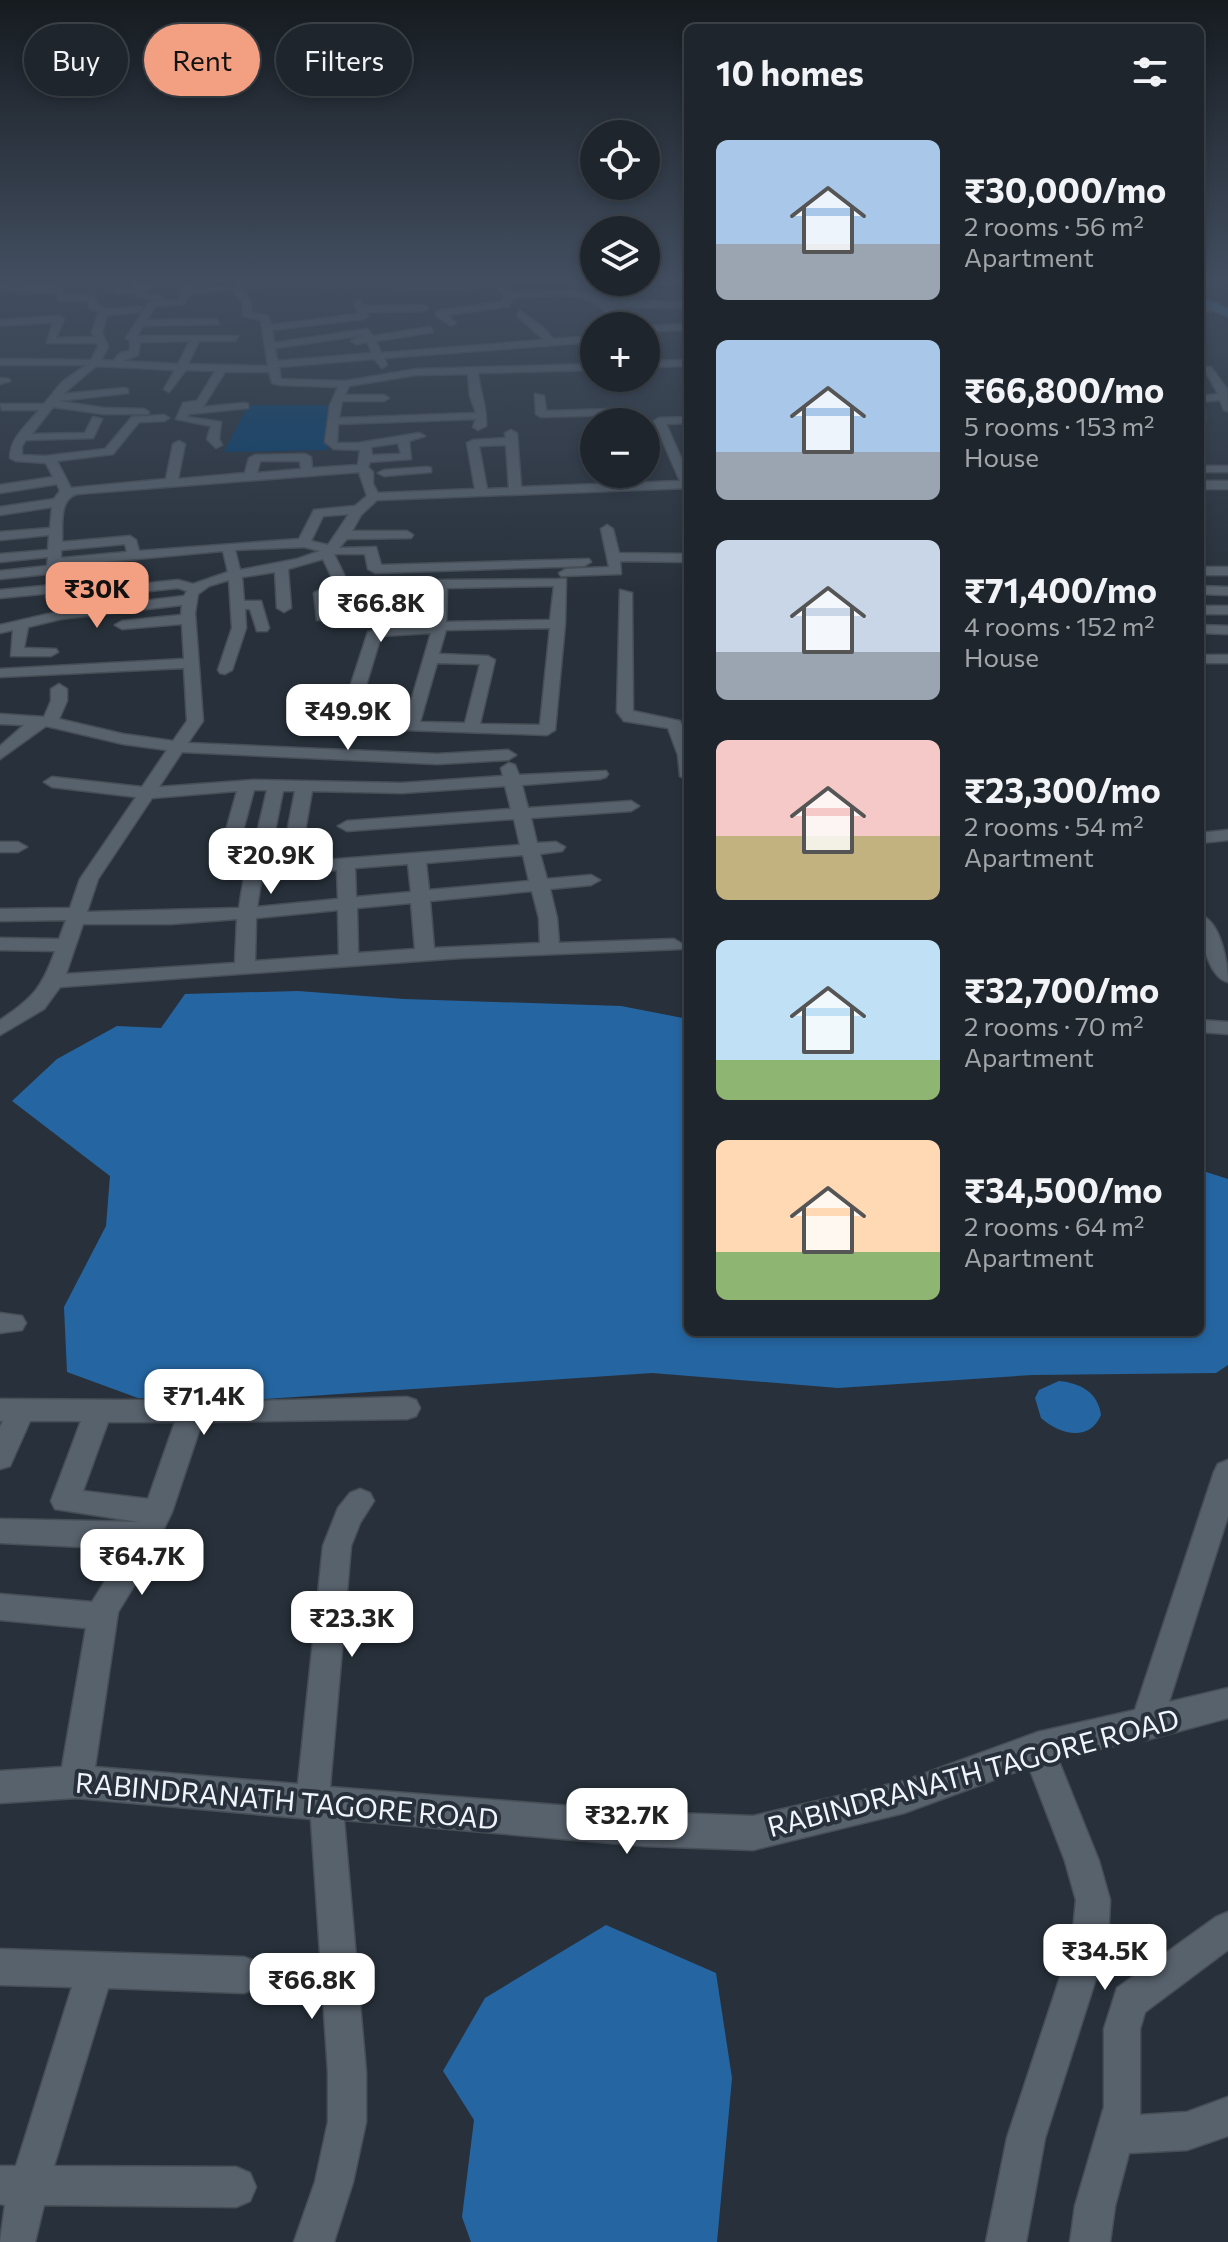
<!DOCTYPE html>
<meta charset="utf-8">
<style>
:root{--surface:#1e252c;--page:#2b3138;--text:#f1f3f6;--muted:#a1a5a9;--line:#3c4248;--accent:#f39f82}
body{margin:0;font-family:Commissioner,sans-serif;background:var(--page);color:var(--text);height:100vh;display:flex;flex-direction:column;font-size:30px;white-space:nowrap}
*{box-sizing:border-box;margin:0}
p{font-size:26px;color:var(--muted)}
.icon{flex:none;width:44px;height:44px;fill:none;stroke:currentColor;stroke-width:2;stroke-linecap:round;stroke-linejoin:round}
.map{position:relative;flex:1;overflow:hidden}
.drawer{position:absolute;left:684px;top:24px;width:520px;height:1312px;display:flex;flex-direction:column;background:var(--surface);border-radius:12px;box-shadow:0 4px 12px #0003,0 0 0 2px var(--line)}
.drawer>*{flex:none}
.banner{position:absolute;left:24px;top:24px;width:540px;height:72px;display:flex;gap:16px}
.controls{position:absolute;left:580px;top:120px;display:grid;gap:16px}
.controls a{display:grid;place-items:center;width:80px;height:80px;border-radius:50%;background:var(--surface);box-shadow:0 4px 12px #0003,0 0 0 2px var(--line);font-size:40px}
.price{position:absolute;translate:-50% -68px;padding:0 18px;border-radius:16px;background:#fff;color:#222;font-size:26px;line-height:52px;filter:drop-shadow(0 2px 4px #0008)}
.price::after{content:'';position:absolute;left:50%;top:48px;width:24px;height:18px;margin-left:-12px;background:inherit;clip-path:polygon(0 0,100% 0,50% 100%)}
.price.active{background:var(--accent);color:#111}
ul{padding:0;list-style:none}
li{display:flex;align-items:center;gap:24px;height:200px;padding:0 32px}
li span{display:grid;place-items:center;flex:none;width:224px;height:160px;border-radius:12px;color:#555}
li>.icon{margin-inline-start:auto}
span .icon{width:96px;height:96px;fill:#fffc;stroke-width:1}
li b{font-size:34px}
h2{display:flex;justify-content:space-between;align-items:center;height:96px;padding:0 32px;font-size:34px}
.tag{padding:0 28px;border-radius:36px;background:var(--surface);box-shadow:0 4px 12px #0003,0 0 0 2px var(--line);font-size:28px;line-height:72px}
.tag.active{background:var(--accent);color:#111}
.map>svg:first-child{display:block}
.green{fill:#013f70}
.water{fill:#2566a2}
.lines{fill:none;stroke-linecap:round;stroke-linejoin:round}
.minor-casing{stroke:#474e56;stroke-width:3}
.major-casing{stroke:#474e56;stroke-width:3}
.minor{fill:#58626d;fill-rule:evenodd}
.major{fill:#427aae;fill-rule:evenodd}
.labels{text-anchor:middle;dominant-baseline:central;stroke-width:8;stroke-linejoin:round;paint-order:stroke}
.near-street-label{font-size:28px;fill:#f0f5fc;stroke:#28313b}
</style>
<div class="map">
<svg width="1228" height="2242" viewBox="0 0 1228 2242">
<rect width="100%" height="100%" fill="#28313b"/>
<path class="green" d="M248 405H332L327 450 224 452Z"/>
<path class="water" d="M298 991 404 999 621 1006 688 1019V1332H1200V1170L1228 1179V1365L1216 1373 1032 1375 838 1388 652 1373 235 1401 138 1398 67 1372 64 1307 106 1226 110 1176 12 1101 57 1059 117 1026 161 1028 185 994Z
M1059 1381C1080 1383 1098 1392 1101 1415 1089 1443 1059 1434 1041 1418L1035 1398 1039 1390Z
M606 1925 716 1973 732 2078 717 2242H471L462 2217 474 2120 443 2071 485 1998Z"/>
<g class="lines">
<g class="minor-casing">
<path id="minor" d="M185 282H194L192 288 225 286 229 289 189 294 184 304 155 306 147 320 216 319 219 324 143 326 137 336H238L235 341H199L188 364 268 366 261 320 243 316V303L234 292 235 282H506V289L511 292 574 291 592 294 608 301 688 302V308L613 307 623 326H613C598 284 549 297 513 298L509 306 447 315 456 323 451 326 436 315V311L502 302 504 296 498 287 399 290 389 286 323 288 318 285 243 288 251 303V312L268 316 271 325 358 314 355 303 359 300 364 306 423 305 428 308 423 311 366 312 368 316 363 319 272 330 274 343 367 329 373 336 430 327 433 332 376 341 381 353 544 340 517 316 520 311 544 328 553 339 594 336V342L384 358 387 365 382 368 374 359 279 367 281 379 345 381 416 369 594 364V370L478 373C480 392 487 407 486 426L478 430 473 427 476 419 338 424 337 443H358L419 433 425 436 409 441 411 459 370 462 368 467 373 472V484L378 493 475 489 467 443 473 440 506 438 505 433 511 430 517 433 521 487 680 481 654 421 659 418 688 417V423L666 424 688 473V488L377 500 361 515 352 531H407L413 535 411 538 347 539 339 548 376 547 381 565 589 559 591 562 584 566 375 573 368 569 365 554H334L350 587 440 580 566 579 565 624 555 730 547 735 349 728 341 715 368 632 386 627 387 591 372 593 373 614 368 619 317 620 314 593 321 589 328 593 329 613 359 612 358 594H340L323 559 288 569 291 608 284 612 277 608 275 572 242 577 244 601H261L269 628 267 631H257L250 609H245L246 628 232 670 225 674 220 673 218 670 232 628 229 580 209 586 198 594 195 613 203 721 188 743 437 754 508 750 516 755 508 760 437 764 182 752 159 787 254 780 402 783 503 776 501 768 509 763 515 765 519 775 606 771 608 774 606 777 600 779 522 785 528 808 631 801 639 806 631 811 531 818 537 843 556 842 565 847 562 851 540 854 547 879 591 875 600 880 591 885 550 889 557 918 559 943 674 939 684 945 681 949 461 958 60 987 44 1009 0 1035V1020C33 998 42 988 55 951L0 950V938L59 939 66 920 0 921V909L70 908 80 879 136 797 52 787 44 782 52 777 142 787 167 750 123 744 46 726 0 759V746L24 725 0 724V714L44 717 51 701V689L59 684 67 689V701L59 719 123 734 173 741 187 721 184 668 0 677V669L184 659 182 624 122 629 115 625 122 621 181 615 182 605 61 619 28 627 24 648 56 649 58 652 51 656H11L13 630 0 633V625L61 611 184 596 187 591 178 588 53 601 46 597 52 593 0 598V590L53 585 60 589 54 593 178 580 193 584 228 572 223 551 60 566V574L125 569 127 572 120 576 53 583 48 582 47 574 0 579V571L47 566 48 557 0 562V554L48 550 49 535 0 540V532L50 528 52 507 0 515V507L54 499 60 491 57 484 0 493V485L53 477 46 463 16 461 10 458C10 438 26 426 39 410H2L0 404H44L62 382 86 365H0V359L91 360 98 347 97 343H47L53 322 0 326V320L59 316 64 319 56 338 94 337 92 332 99 311 91 309 87 301 59 300 56 292 0 291V285L60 286 66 295 93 296 98 305 108 309 142 307 139 312 107 315 102 332 108 347 101 360 113 361 120 353 130 351V341L126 338 149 302 178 300ZM364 335 351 341 356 344 367 342 372 353 277 361 275 348ZM190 341 178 364 123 361 138 355 140 342ZM96 366 175 370 164 389 169 392 186 370 215 371 197 401 183 403 176 419 211 426 207 439 216 448 222 445 219 439 221 422 187 417 189 414 248 408V404L244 403 203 407 225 372H269L272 383 279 385 338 387 330 405 325 442 334 449 360 450 358 465 312 468 311 457 305 454 255 455 249 458 245 473 178 479 185 444 179 441 173 444 166 479 71 488 57 461 113 454 139 422 164 421 169 418 164 415 132 417 105 449 45 456 22 455V446L26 440 93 438 102 419 93 417 85 433 32 434 53 407 104 414H148L149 412 144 409 104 408 58 401 128 393V389L124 388 63 394ZM468 374 470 396 476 413 339 418 342 401H384L389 398 384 395H345L349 386 416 375ZM398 443 401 454 372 455 371 447ZM506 445 509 488 487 489 479 446ZM260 461H300L301 469 257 473ZM359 472 367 496 355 506 314 510 299 539 139 551 136 540 130 536 62 542C63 527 58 499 77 494ZM349 514 328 545 311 541 323 516ZM125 544 127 552 61 558V550ZM304 547 320 551 297 559 240 570 235 550ZM554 586 550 620 446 622 447 588ZM433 589 432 625 400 626 401 590ZM550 628 540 725 480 724 495 660 488 656 439 654 446 630ZM431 633 405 722 360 720 357 715 381 636ZM437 663 480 664 465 723 420 722ZM505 786 511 809 347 821 338 826 347 831 514 819 520 845 233 867 254 790H267L254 846 263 851 272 846 283 791H295L285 843 294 848 303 843 312 791 402 793ZM237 791 215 870 224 877H244L239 908 87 912 98 879 152 798ZM523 855 529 881 429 890 426 863ZM408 864 411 892 356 897 355 868ZM337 870 338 899 257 907 262 876ZM532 891 539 918 540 943 434 948 430 901ZM411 903 415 949 358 953 357 908ZM338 910 339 955 255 961 256 918ZM237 919 235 963 66 974 83 924H171Z
M622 282H679V283L619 287Z
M135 284 151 285 147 294 164 297 160 300 137 297 139 294 105 291 132 288Z
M1217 305 1220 310 1200 313V307Z
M688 324V330L646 331V326H643Z
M688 360V366L646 367V361Z
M1203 367H1211L1227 389 1228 411 1224 410 1220 400 1200 402V396L1218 394Z
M0 378 9 379 10 381 0 384Z
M535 394 544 396 546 411 614 409 619 412 614 415 541 417 536 414Z
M1200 407 1205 410V422L1200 425Z
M1200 466H1228V472H1200Z
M427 467 431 468V472L384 476 378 473 384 470Z
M1200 481H1228V489H1200Z
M607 525 613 529 619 553 688 554V562L620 561 621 574 561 576 559 573 566 569 609 567 601 529Z
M1200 567H1228V575H1200Z
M1200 586 1228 587V595L1200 594Z
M620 590 632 593 633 711 680 721 688 740V781L680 776 678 755 668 728 624 721 617 712Z
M1200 606H1228V614H1200Z
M1200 625 1228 626V634L1200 633Z
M1200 655H1228V663H1200Z
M1228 830V840L1200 843V833Z
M0 842H18L27 847 18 852H0Z
M1200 915C1221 921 1228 964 1228 982 1207 977 1200 934 1200 915Z
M1200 1020 1228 1022V1034L1200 1032Z
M0 1313 22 1316 26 1323 22 1330 0 1333Z
M407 1397 416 1400 420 1408 416 1416 407 1419 202 1422 172 1512 145 1568 118 1612 95 1767 298 1784 323 1546 338 1508 350 1493 360 1489 370 1493 374 1501 360 1523 351 1546 330 1787 645 1812 753 1816 904 1781 1038 1732 1135 1710 1214 1472 1218 1464 1228 1460V1516L1169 1702 1228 1688V1718L1146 1740 1142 1739 1058 1759 1099 1861 1110 1900 1108 1941 1045 2138 1026 2242H986L1007 2138 1072 1941 1076 1900 1065 1861 1029 1767 904 1813 753 1850 645 1846 344 1820 366 2072V2122L353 2182 334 2242H294L315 2182 328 2122V2072L311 1819 76 1798 0 1803V1771L62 1767 86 1628 0 1620V1594L92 1602 125 1549 0 1543V1519L139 1522 55 1509 51 1501 81 1421H30L10 1466 0 1469V1427L3 1421H0V1399L254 1401ZM108 1422H175L148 1499 83 1491Z
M1228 1912V1950L1145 2012 1140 2029V2115L1187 2112 1228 2097V2136L1187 2150 1129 2153 1115 2206 1110 2242H1070L1075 2206 1104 2107V2029L1117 1988 1216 1917Z
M0 1949 244 1957 257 1962 262 1975 257 1988 244 1993 108 1988 54 2166 236 2167 250 2173 256 2187 250 2201 236 2207 44 2205 35 2242H0L5 2205 0 2204V2166H16L72 1987 0 1985Z"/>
</g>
<g class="major-casing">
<path id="major" d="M1200 297 1228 308V317L1200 305Z"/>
</g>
<use href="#minor" class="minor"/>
<use href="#major" class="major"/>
</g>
<linearGradient id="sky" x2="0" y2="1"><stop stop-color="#161b20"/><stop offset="0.47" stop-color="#424e60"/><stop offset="1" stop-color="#424e60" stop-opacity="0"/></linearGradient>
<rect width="1228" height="596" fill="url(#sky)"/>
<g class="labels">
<g class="near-street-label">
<text transform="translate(973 1772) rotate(-15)">RABINDRANATH TAGORE ROAD</text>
<text transform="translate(287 1800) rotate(5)">RABINDRANATH TAGORE ROAD</text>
</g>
</g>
</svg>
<div class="controls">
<a><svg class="icon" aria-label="locate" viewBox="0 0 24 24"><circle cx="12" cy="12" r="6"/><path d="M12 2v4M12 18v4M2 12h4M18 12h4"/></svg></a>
<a><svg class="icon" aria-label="layers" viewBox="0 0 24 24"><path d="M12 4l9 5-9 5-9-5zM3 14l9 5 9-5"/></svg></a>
<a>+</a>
<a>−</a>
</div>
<b class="price active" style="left:97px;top:630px">₹30K</b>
<b class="price" style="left:381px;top:644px">₹66.8K</b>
<b class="price" style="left:348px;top:752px">₹49.9K</b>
<b class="price" style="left:271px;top:896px">₹20.9K</b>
<b class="price" style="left:204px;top:1437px">₹71.4K</b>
<b class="price" style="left:142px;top:1597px">₹64.7K</b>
<b class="price" style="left:352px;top:1659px">₹23.3K</b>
<b class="price" style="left:627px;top:1856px">₹32.7K</b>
<b class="price" style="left:1105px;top:1992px">₹34.5K</b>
<b class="price" style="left:312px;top:2021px">₹66.8K</b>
<div class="banner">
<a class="tag">Buy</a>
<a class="tag active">Rent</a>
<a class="tag">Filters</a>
</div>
<section class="drawer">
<h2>10 homes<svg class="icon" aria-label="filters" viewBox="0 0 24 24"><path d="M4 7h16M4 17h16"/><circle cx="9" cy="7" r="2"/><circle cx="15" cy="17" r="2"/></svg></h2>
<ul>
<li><span style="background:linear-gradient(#a9c7e8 65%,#9aa5b1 0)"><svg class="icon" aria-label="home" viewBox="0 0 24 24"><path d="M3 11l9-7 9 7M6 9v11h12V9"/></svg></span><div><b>₹30,000/mo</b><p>2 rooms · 56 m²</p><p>Apartment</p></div></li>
<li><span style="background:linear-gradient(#a9c7e8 70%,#9aa5b1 0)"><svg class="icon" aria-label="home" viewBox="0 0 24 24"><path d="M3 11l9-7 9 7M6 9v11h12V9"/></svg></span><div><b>₹66,800/mo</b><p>5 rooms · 153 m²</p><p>House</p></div></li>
<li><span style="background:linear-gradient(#c9d6e8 70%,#9aa5b1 0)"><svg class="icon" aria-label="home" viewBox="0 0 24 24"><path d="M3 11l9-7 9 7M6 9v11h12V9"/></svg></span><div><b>₹71,400/mo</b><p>4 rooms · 152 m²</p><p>House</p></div></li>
<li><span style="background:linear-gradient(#f6c9c9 60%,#c2b280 0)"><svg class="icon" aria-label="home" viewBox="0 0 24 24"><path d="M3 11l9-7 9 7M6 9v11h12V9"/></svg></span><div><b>₹23,300/mo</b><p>2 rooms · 54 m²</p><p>Apartment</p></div></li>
<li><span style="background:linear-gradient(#bfe0f5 75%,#8fb573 0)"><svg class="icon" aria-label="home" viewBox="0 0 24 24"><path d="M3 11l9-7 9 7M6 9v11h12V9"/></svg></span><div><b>₹32,700/mo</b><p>2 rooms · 70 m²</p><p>Apartment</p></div></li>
<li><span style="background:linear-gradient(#ffd9b3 70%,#8fb573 0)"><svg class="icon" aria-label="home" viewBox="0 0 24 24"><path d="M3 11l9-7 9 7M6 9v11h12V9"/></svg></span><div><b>₹34,500/mo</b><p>2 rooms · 64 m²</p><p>Apartment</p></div></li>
</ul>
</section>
</div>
